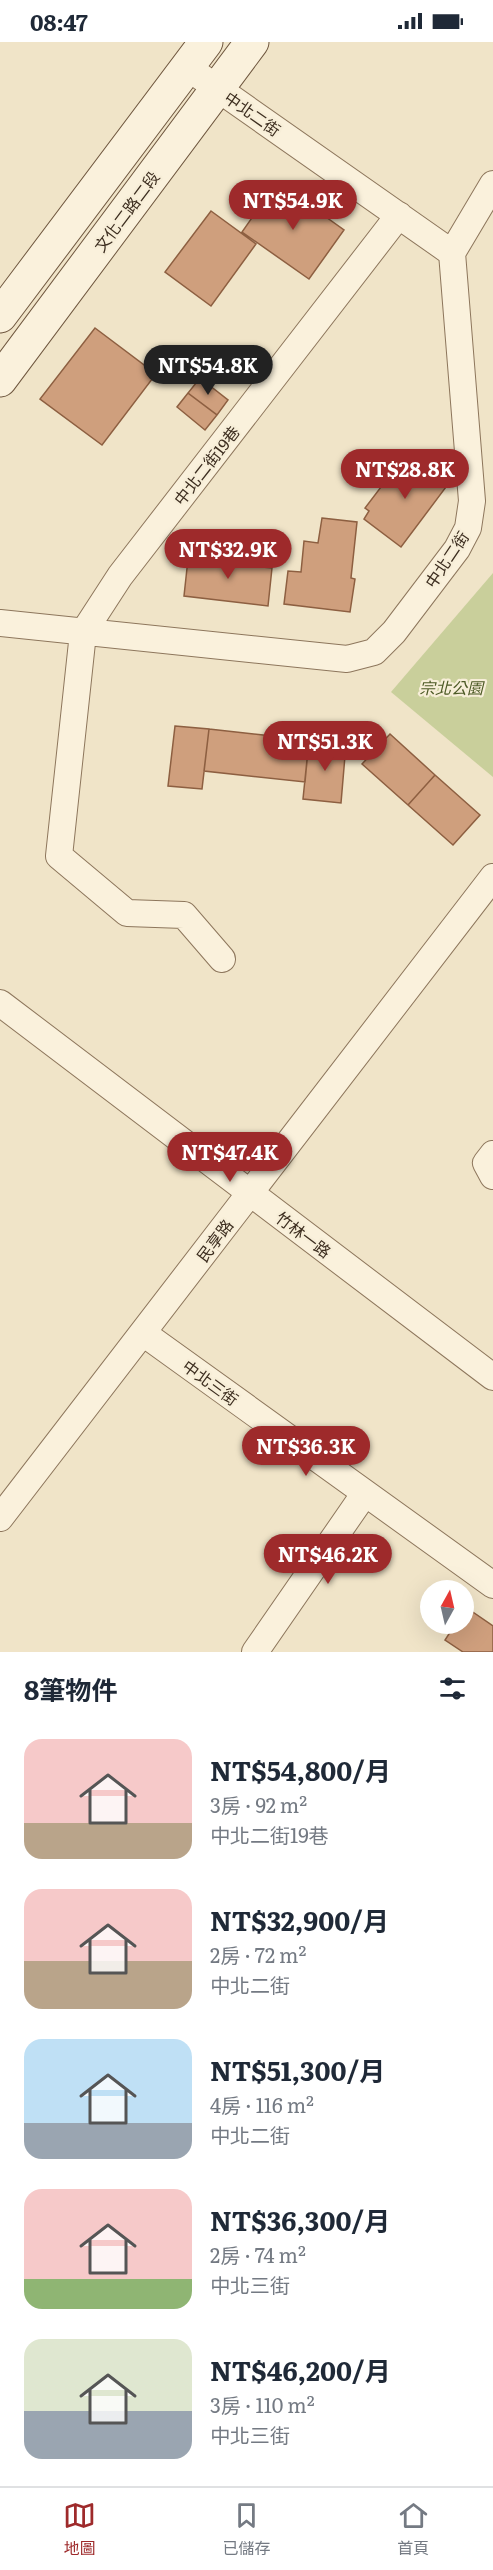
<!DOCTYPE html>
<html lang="zh-TW">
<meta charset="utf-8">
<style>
:root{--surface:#fff;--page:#f6f6f7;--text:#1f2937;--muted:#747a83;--line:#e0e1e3;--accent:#9e2a2b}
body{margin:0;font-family:Literata,"Noto Sans TC",serif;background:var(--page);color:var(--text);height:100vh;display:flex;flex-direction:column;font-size:22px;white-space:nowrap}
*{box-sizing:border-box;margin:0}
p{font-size:20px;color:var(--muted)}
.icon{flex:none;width:33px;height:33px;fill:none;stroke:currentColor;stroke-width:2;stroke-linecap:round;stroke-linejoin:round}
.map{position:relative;height:1610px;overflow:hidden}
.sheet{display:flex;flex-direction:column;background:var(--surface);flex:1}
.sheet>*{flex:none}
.needle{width:39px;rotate:8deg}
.tools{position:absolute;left:420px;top:1538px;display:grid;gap:12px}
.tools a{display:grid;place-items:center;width:54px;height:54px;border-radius:50%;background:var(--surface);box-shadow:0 6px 24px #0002;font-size:30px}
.price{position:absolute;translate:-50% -51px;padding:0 14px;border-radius:21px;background:var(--accent);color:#fff;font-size:20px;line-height:39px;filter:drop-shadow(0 2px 3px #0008)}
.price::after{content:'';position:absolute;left:50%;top:36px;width:18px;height:14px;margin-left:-9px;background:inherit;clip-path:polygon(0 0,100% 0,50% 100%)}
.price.selected{background:#222;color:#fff}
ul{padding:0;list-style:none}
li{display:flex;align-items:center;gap:18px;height:150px;padding:0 24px}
li span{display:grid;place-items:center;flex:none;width:168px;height:120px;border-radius:18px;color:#555}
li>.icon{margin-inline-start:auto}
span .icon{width:72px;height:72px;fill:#fffc;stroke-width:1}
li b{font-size:26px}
h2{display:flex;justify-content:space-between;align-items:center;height:72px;padding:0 24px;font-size:26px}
.status{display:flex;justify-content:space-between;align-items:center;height:42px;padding:0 30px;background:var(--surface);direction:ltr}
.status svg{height:16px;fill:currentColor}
.tabs{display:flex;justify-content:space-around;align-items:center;height:84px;border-top:2px solid var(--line);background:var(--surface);font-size:16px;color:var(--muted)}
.tabs a{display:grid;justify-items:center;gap:3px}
.tabs .selected{color:var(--accent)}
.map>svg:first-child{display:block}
.green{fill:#c9cf9b}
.building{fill:#cf9f7d;stroke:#8d5f41;stroke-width:1.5}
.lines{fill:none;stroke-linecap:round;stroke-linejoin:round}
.street-casing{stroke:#8d765c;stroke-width:28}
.secondary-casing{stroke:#6f573f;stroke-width:35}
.street{stroke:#faf1dc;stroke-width:26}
.secondary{stroke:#faf1dc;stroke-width:33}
.labels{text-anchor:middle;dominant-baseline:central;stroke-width:4.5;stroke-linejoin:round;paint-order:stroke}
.street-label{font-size:16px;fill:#3d2e20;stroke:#f7eed8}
.park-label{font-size:16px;font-style:italic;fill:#4d5a26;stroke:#f7eed8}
</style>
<div class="status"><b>08:47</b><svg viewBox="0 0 49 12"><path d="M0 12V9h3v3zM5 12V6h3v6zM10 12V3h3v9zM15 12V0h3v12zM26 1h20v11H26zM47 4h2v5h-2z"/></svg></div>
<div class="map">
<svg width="493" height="1610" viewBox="0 0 493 1610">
<rect width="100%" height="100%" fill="#f0e4c8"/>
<path class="green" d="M493 531V735L391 650Z"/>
<path class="building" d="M277 140 344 188 309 237 242 190Z
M211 169 256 202 211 264 165 230Z
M95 286 156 332 102 403 40 357Z
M200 336 228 358 217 373 188 351Z
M188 351 217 373 205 388 177 365Z
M412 414 449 441 401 505 364 477 369 469 365 466 400 420 405 423Z
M322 476 357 480 351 536 355 537 350 570 284 562 288 529 301 530 304 499 318 501Z
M201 512 264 520 263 525 272 526 268 564 184 554 188 517 200 518Z
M175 684 209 687 202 747 168 744Z
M209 687 309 698 305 740 204 729Z
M390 692 435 733 408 763 362 722Z
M309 698 346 702 341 761 303 757Z
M435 733 480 773 453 803 408 763Z
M467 1566 493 1584V1610H463L445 1598 456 1581H464V1570Z"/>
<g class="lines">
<g class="street-casing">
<path id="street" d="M452 211 493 142
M0 581 347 617 374 610 394 590 457 507 468 486 472 459 452 211 187 25
M222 917 184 873 127 871 59 814 83 591 120 534 399 173
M0 961 493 1335
M493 1112 486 1121 493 1134
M143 1291 493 1543
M0 1476 493 835
M255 1610 365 1451"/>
</g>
<g class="secondary-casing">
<path id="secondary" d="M0 274 206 0
M0 338 252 0"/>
</g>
<use href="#street" class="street"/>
<use href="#secondary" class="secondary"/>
</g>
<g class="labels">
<g class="street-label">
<text transform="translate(253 71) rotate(35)">中北二街</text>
<text transform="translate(126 169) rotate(-53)">文化二路二段</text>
<text transform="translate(206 423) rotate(-52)">中北二街19巷</text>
<text transform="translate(446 517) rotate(-56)">中北二街</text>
<text transform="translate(304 1192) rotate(37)">竹林一路</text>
<text transform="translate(214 1198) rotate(-53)">民享路</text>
<text transform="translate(211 1340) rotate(36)">中北三街</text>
</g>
<g class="park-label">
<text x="451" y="645">宗北公園</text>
</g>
</g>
</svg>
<div class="tools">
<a><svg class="needle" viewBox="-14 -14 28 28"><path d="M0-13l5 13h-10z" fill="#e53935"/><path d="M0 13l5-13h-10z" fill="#747a83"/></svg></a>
</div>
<b class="price" style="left:293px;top:189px">NT$54.9K</b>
<b class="price selected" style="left:208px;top:354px">NT$54.8K</b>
<b class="price" style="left:405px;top:458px">NT$28.8K</b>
<b class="price" style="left:228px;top:538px">NT$32.9K</b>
<b class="price" style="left:325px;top:730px">NT$51.3K</b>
<b class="price" style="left:230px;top:1141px">NT$47.4K</b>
<b class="price" style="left:306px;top:1435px">NT$36.3K</b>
<b class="price" style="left:328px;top:1543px">NT$46.2K</b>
</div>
<section class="sheet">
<h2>8筆物件<svg class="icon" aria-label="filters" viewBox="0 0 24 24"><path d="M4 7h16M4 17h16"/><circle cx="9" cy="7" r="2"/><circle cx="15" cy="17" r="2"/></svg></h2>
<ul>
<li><span style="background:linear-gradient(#f6c9c9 70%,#b9a48a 0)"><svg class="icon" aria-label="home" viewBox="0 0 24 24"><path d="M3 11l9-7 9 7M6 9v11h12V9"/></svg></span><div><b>NT$54,800/月</b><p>3房 · 92 m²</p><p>中北二街19巷</p></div></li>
<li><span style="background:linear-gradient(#f6c9c9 60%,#b9a48a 0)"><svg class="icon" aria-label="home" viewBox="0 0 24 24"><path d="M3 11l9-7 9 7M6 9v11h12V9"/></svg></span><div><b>NT$32,900/月</b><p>2房 · 72 m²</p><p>中北二街</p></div></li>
<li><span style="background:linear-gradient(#bfe0f5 70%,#9aa5b1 0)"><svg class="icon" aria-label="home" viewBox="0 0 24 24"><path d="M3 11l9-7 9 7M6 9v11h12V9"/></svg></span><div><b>NT$51,300/月</b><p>4房 · 116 m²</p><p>中北二街</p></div></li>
<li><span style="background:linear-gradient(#f6c9c9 75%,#8fb573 0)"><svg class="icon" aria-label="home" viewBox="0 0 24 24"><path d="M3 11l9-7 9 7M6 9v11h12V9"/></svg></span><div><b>NT$36,300/月</b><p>2房 · 74 m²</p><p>中北三街</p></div></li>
<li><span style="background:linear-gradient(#dfe7d0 60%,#9aa5b1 0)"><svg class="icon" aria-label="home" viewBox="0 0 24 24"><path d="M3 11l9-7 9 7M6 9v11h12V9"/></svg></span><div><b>NT$46,200/月</b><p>3房 · 110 m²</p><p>中北三街</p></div></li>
</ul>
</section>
<nav class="tabs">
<a class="selected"><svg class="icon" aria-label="map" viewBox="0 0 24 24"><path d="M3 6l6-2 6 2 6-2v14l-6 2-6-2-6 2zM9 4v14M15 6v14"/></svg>地圖</a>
<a><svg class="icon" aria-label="saved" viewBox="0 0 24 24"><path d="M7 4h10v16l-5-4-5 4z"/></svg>已儲存</a>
<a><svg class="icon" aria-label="home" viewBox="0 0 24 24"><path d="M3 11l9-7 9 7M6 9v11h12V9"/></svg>首頁</a>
</nav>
